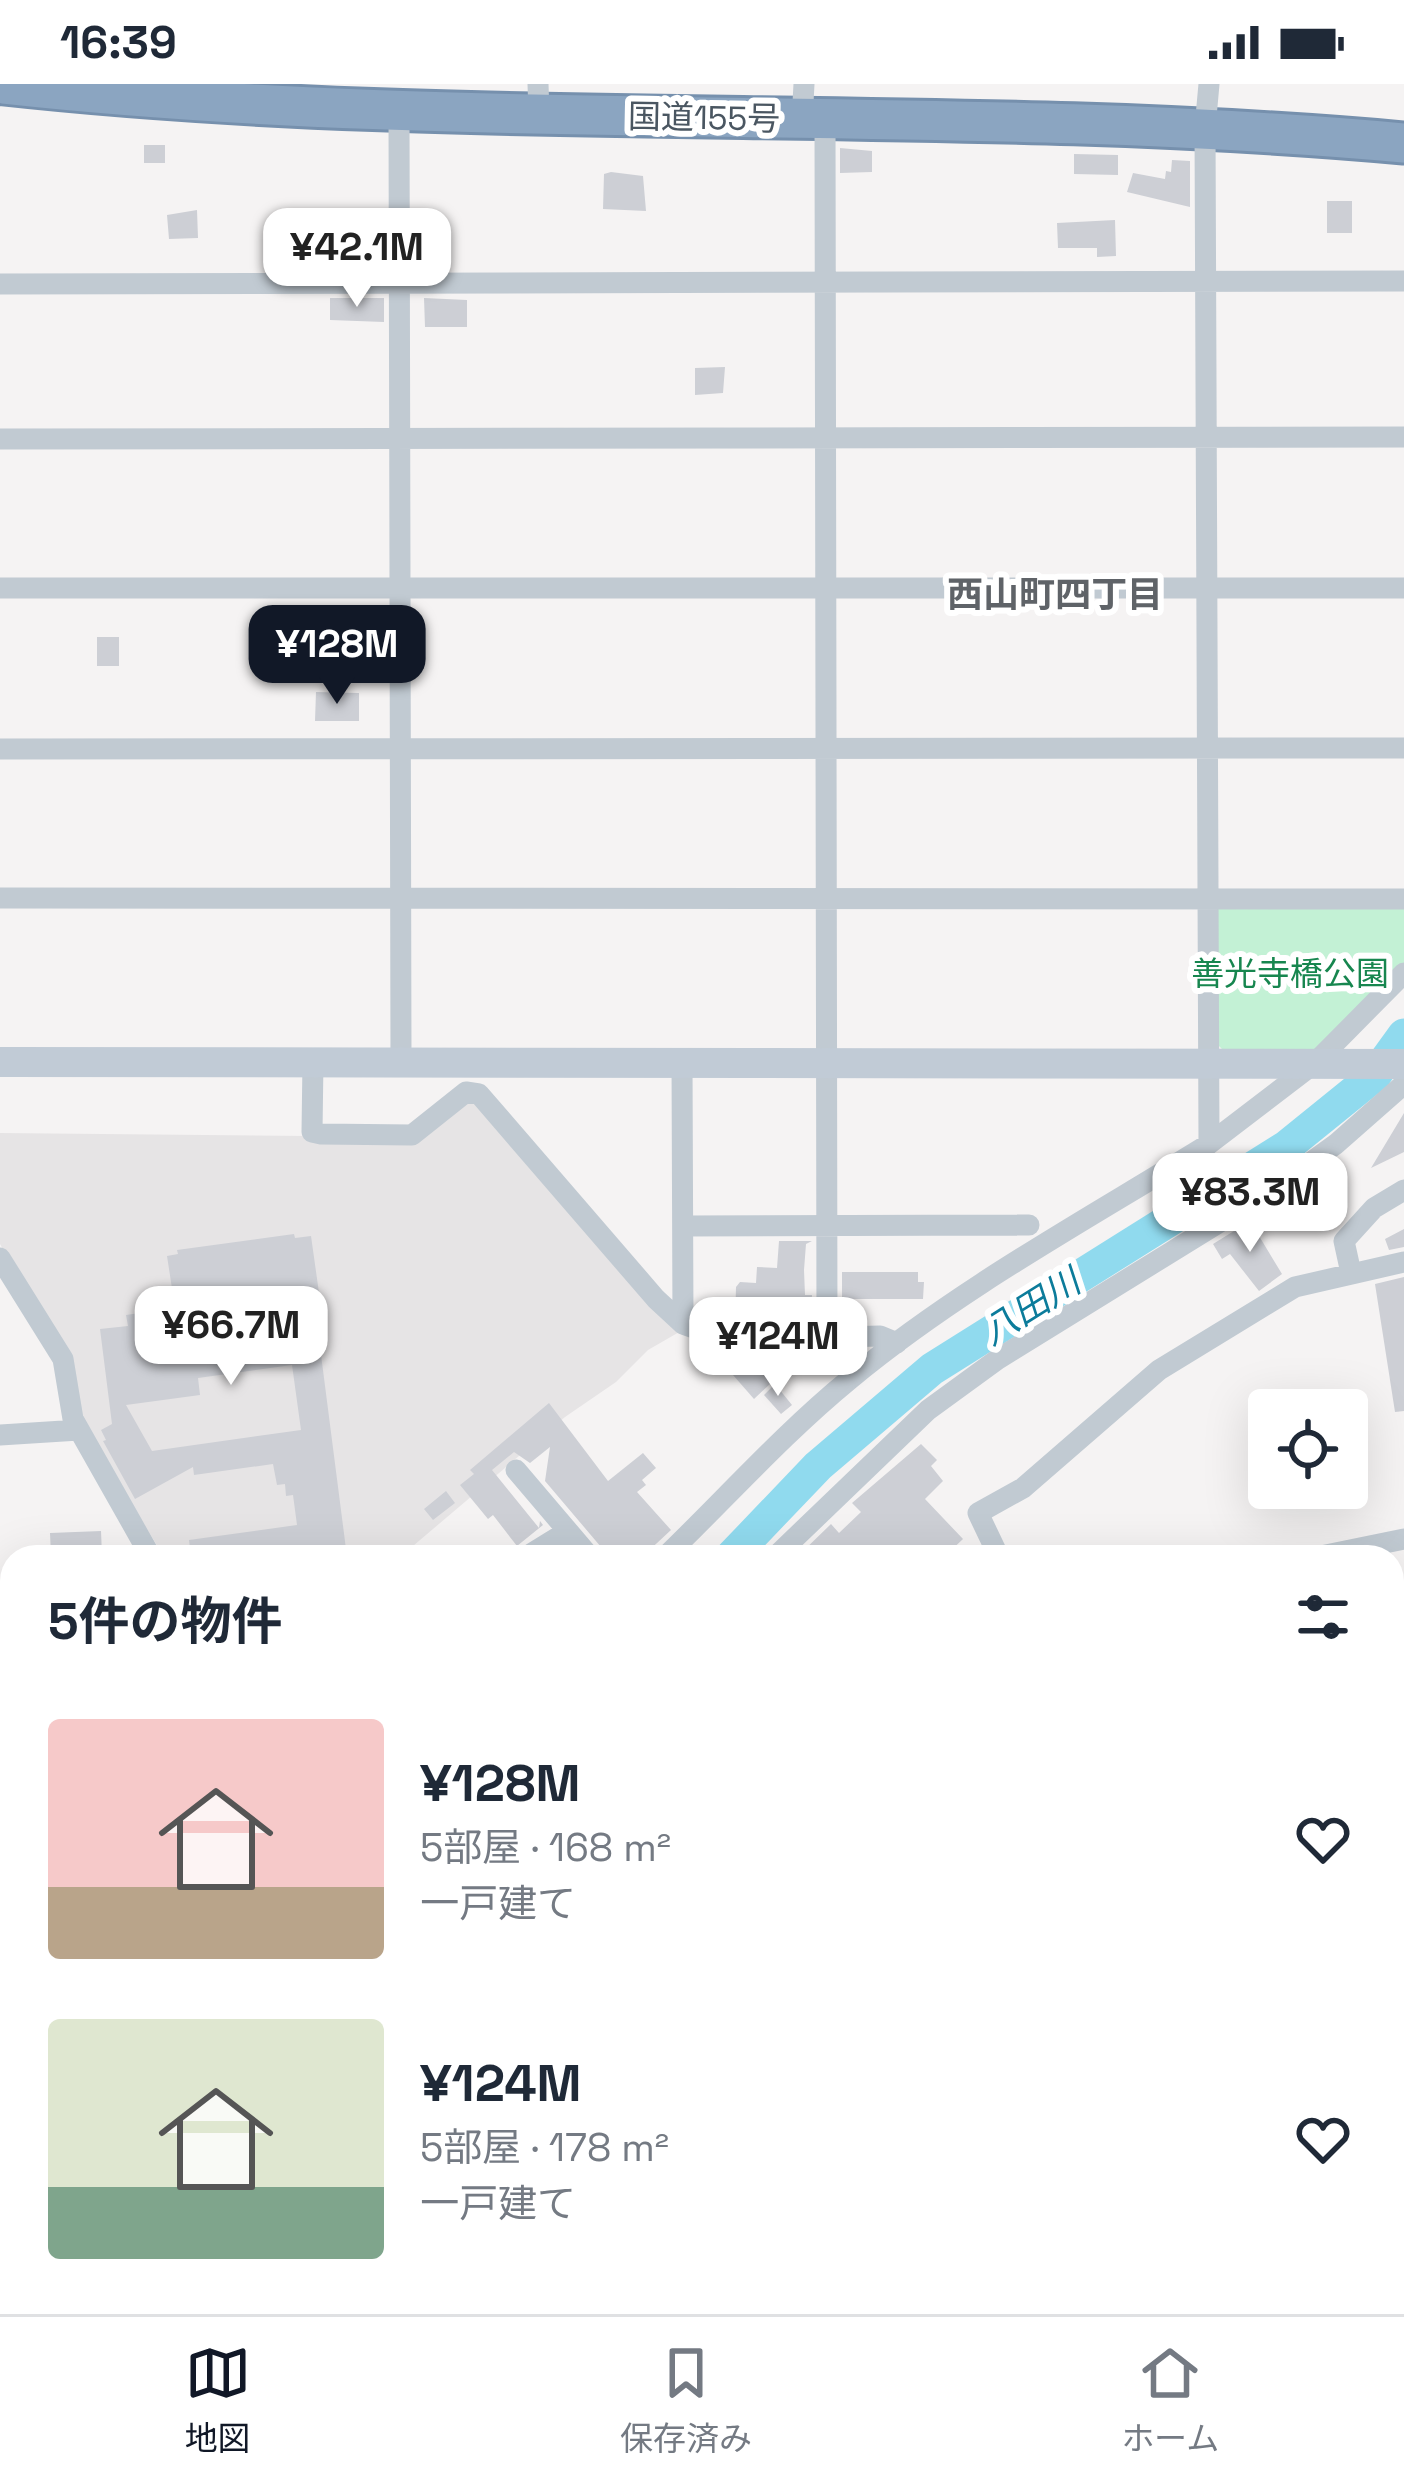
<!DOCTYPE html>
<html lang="ja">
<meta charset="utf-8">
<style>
:root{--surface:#fff;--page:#f6f6f7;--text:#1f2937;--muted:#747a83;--line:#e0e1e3;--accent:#111827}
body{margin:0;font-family:"Space Grotesk","Noto Sans JP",sans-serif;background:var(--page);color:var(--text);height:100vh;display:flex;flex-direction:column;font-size:45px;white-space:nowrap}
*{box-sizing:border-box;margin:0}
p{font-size:39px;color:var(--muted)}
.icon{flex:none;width:66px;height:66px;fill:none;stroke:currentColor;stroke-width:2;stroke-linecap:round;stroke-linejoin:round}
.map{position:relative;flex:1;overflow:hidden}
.panel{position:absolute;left:0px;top:1461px;width:1404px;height:771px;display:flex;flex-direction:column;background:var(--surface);border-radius:36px 36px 0 0;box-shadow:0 12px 48px #0002}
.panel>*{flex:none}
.buttons{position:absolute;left:1248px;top:1305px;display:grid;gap:24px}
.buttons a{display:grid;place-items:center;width:120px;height:120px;border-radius:12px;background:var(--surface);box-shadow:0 12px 48px #0002;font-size:60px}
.price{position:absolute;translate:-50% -102px;padding:0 27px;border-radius:24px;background:#fff;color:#222;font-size:39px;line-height:78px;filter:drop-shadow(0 3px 6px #0008)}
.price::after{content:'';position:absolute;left:50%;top:72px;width:36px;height:27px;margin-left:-18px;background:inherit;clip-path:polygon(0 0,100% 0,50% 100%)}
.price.current{background:var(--accent);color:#fff}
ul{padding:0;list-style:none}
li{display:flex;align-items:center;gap:36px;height:300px;padding:0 48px}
li span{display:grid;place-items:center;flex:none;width:336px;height:240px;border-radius:12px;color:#555}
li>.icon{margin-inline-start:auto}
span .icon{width:144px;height:144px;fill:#fffc;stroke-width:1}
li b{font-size:51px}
h2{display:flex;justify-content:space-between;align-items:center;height:144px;padding:0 48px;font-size:51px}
.status{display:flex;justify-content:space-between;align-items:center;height:84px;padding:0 60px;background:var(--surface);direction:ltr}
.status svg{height:33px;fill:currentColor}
.tabs{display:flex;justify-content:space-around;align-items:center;height:168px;border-top:3px solid var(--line);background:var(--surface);font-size:33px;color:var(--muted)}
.tabs a{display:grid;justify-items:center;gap:6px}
.tabs .current{color:var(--accent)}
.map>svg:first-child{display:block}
.education{fill:#e6e4e5}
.green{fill:#c3f1d5}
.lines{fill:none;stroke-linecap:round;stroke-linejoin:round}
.river{stroke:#90daee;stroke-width:33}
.building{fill:#cdcfd5;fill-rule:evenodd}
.highway-casing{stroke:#7690ad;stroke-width:45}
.path{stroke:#7ad0a6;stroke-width:3;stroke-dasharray:9 6;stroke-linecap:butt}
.street{stroke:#c1cad2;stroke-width:21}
.secondary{stroke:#c1cbd6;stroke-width:30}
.highway{stroke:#8ba5c1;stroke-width:39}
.labels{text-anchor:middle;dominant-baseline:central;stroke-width:12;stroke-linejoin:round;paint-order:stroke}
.street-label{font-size:33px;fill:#4a5661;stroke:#fff}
.park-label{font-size:33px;fill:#17864f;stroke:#fff}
.neighbourhood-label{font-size:36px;font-weight:bold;fill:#5f6368;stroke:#fff}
.water-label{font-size:36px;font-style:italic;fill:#0c7c9b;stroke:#fff}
</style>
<div class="status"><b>16:39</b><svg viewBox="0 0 49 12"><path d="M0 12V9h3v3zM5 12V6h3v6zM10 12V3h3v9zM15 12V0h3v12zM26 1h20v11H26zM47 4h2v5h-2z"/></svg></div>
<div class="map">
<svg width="1404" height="2230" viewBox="0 0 1404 2230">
<rect width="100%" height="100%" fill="#f5f3f3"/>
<path class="education" d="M471 1009 681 1247 648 1266 616 1298 565 1333 400 1473H164L79 1332 30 1214 0 1160V1049L415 1053Z"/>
<path class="green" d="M1217 818H1404V880L1312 968 1223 966 1217 960Z
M1064 2220H1151V2230H1090Z"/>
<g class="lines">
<path class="river" d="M731 1473 818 1382 932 1285 1286 1063 1375 991 1404 951
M230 2230 232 2220"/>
</g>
<path class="building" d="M144 61H165V79H144Z
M840 64 872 67V88L840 89Z
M1074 70 1118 71V91L1074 90Z
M1172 76 1190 77V123L1127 108 1133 89 1165 95 1166 87 1171 88Z
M611 88 643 92 646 127 603 125 604 90Z
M1327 117H1352V149H1327Z
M197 126 198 154 169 155 167 131Z
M1115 136 1116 172 1097 173V164H1058L1057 139Z
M330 214H384V238L330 236Z
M424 214 467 216V243H425Z
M725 283 723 309 695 311V284Z
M97 553H119V582H97Z
M316 608 359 609V637H315Z
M1404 1029V1068L1371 1084Z
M1335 1086 1295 1139 1280 1130 1294 1109Z
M1250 1137 1282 1190 1259 1207 1230 1170 1222 1175 1213 1160Z
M1404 1145V1163L1389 1166 1385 1155Z
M294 1150 295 1154 311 1152 321 1223 315 1224 346 1465 290 1473H191L189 1456 297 1441 293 1411 286 1412 285 1400 277 1401 273 1380 194 1391 193 1383 135 1415 103 1357 106 1356 101 1346 112 1340 100 1245 128 1242 126 1231 175 1224 167 1172 178 1170 177 1166ZM273 1224 278 1254 217 1263 213 1232ZM292 1281 301 1346 152 1367 126 1321 200 1311 198 1294Z
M779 1157H812L806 1160 804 1186 805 1211H812L810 1238 792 1236 794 1219 755 1216 753 1240 735 1241 736 1203 740 1198 756 1199 757 1183 777 1184Z
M842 1188H918V1198H924L923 1215H842Z
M1404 1193V1327L1395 1328 1375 1200Z
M750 1275 771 1299 754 1315 733 1291Z
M775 1300 792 1321 781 1330 764 1311Z
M549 1319 608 1397 643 1369 656 1384 642 1396 646 1401 637 1408 671 1446 642 1473H605L601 1463 545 1397 550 1363 530 1379 514 1368 492 1386 539 1444 540 1437 543 1441 517 1462 493 1431 488 1435 460 1401 474 1390 470 1386Z
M921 1360 937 1376 931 1382 943 1397 925 1415 963 1455 944 1473H797L831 1440 839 1449 861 1428 852 1419Z
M446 1407 455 1419 433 1436 424 1425Z
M101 1447 102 1471 51 1473 50 1449Z"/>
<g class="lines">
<g class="highway-casing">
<path id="highway" d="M4 0C469 51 939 17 1404 59"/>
</g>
<path class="path" d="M0 1505H12"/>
<path class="street" d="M538 0 539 30
M399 27 401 977
M802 37 804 0
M825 37 827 1253
M0 200 1404 197
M0 355 1404 353
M0 504H1404
M0 665 1404 664
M0 814 1404 815
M682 976 683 1240
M313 977 312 1048 321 1050 412 1051 466 1008 479 1010 656 1215 683 1240 728 1256 880 1252 897 1259
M1209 1060 1315 979 1404 889
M683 1142 1029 1141
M0 1174 63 1275 73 1335 151 1473
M1351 1189 1344 1157 1374 1124 1404 1106
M0 1351 79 1346
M516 1386 590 1473
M526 1473 568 1447
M665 1473C726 1414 784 1349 850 1295 960 1204 1088 1135 1209 1060L1205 44 1209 0
M775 1473 928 1326 998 1275 1275 1104 1336 1060 1404 1000
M999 1473 978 1429 1023 1404 1159 1286 1295 1203 1404 1178
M1316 1473 1404 1455
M1392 1711H1404
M0 1803 12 1795
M1392 1833H1404
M0 2016 12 2033
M0 2122 12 2111
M171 2220 179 2228
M575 2220 579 2230
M1026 2220 1052 2230
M1156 2220 1157 2230
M40 2230 49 2220
M277 2230 280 2220
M1291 2230V2220"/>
<path class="secondary" d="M0 978 1404 980
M1392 1557H1404
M0 1638H12
M720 2230 733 2220"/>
<use href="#highway" class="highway"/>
</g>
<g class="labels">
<g class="street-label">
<text transform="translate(704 34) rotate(1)">国道155号</text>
</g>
<g class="park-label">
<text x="1290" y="890">善光寺橋公園</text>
</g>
<g class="neighbourhood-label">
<text x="1055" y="511">西山町四丁目</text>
</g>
<g class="water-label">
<text transform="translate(1031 1223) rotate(-32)">八田川</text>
</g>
</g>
</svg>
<div class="buttons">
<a><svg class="icon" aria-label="locate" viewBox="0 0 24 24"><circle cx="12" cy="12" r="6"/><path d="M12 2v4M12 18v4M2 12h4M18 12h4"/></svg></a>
</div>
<b class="price" style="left:357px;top:226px">¥42.1M</b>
<b class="price current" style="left:337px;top:623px">¥128M</b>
<b class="price" style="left:1250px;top:1171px">¥83.3M</b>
<b class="price" style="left:231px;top:1304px">¥66.7M</b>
<b class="price" style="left:778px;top:1315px">¥124M</b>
<section class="panel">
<h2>5件の物件<svg class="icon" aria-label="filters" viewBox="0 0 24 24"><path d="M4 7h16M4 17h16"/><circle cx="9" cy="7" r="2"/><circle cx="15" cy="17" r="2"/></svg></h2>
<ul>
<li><span style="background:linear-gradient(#f6c9c9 70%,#b9a48a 0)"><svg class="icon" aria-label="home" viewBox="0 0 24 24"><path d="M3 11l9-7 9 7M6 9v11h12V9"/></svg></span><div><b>¥128M</b><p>5部屋 · 168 m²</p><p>一戸建て</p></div><svg class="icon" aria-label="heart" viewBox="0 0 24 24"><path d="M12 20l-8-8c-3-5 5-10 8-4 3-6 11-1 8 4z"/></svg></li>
<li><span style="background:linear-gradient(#dfe7d0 70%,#7fa58c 0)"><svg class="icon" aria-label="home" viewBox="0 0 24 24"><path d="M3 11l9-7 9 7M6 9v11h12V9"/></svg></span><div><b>¥124M</b><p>5部屋 · 178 m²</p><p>一戸建て</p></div><svg class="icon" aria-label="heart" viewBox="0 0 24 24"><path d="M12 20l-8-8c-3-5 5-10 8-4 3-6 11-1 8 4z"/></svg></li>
</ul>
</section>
</div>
<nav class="tabs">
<a class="current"><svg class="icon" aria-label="map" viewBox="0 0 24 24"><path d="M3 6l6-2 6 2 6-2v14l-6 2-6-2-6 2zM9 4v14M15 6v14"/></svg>地図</a>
<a><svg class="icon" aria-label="saved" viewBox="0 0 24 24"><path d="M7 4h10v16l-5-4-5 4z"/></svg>保存済み</a>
<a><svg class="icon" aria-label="home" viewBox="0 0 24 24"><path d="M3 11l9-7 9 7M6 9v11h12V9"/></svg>ホーム</a>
</nav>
